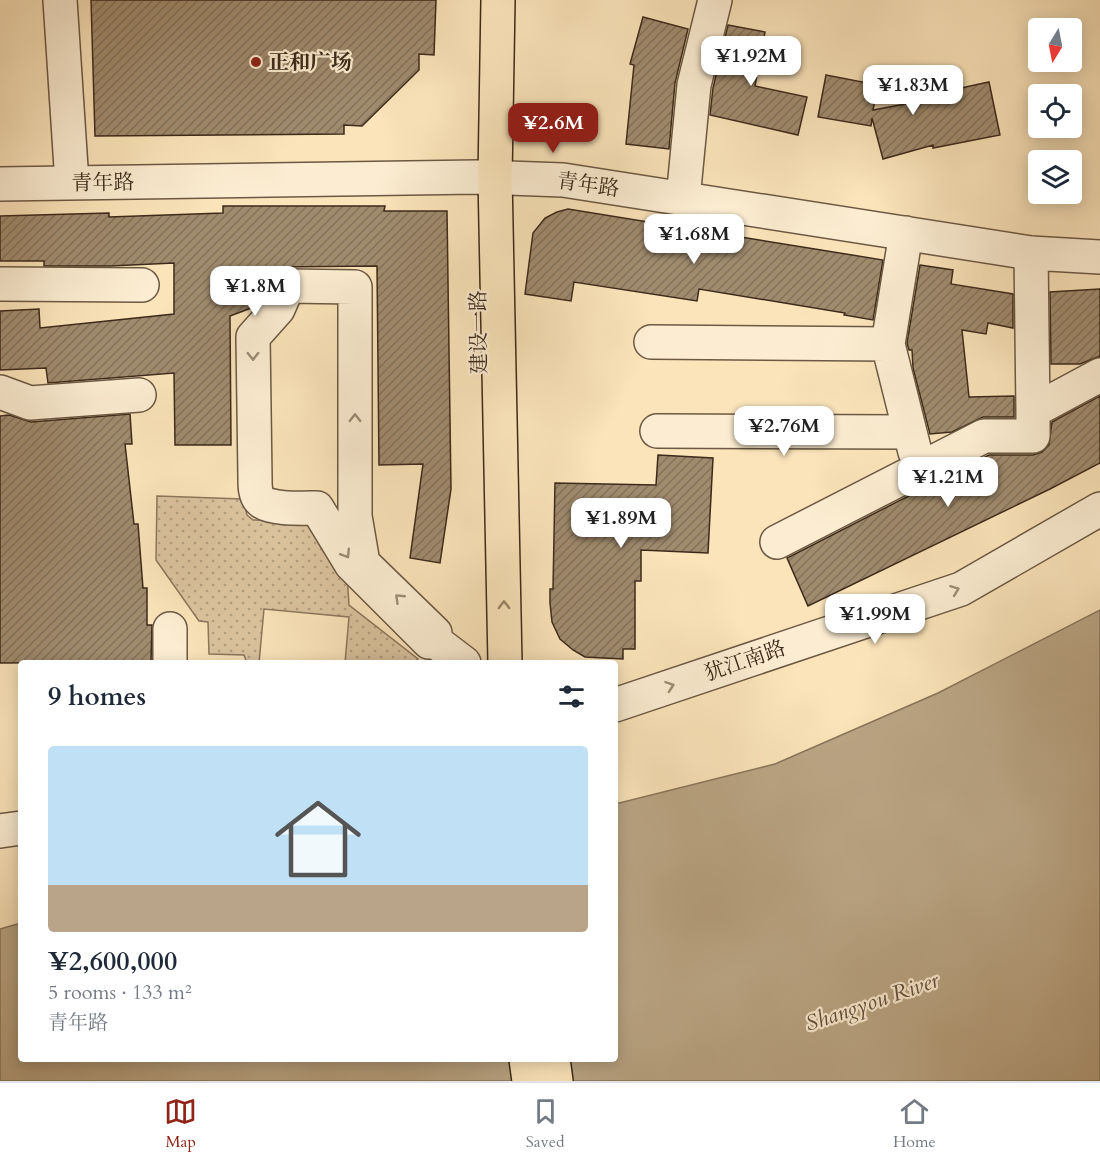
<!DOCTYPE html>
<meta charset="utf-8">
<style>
:root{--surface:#fff;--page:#f2f2f3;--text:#1f2937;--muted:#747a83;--line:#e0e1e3;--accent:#8f2418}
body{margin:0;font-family:Cardo,"Noto Serif SC",serif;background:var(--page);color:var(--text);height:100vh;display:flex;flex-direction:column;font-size:22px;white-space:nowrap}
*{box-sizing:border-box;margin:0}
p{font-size:20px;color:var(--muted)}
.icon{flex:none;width:33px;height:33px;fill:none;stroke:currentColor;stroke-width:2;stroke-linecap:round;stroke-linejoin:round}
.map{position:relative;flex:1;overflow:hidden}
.drawer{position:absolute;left:18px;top:660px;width:600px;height:402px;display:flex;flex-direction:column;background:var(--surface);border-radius:6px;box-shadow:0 3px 15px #0003}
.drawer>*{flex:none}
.needle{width:39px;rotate:190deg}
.buttons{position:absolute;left:1028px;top:18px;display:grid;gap:12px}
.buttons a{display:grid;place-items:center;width:54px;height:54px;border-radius:6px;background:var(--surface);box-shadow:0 3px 15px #0003;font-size:30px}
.price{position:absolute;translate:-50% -51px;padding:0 14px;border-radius:12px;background:#fff;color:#222;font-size:20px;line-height:39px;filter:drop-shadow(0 2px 3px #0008)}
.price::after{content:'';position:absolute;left:50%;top:36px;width:18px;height:14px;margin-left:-9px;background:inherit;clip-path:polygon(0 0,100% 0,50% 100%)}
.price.selected{background:var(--accent);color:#fff}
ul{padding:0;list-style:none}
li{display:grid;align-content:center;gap:12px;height:318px;padding:0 30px}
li+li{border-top:2px solid var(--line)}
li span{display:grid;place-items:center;height:186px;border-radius:6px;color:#555}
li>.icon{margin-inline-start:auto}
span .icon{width:108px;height:108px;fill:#fffc;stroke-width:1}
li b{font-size:26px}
h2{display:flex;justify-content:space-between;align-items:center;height:72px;padding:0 30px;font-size:26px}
.tab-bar{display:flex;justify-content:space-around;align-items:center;height:84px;border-top:2px solid var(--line);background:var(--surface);font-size:16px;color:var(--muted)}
.tab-bar a{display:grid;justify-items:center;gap:3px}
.tab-bar .selected{color:var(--accent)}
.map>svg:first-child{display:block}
.grass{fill:url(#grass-dots);stroke:#8c775d;stroke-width:1.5}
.water{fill:#baa584;stroke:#88745a;stroke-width:1.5}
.building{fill:url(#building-hatch);stroke:#3d2a1b;stroke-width:1.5}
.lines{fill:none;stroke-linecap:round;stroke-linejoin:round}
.minor-casing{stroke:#6c5843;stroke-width:36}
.major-casing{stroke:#3d2a1b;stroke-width:36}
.minor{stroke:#fcedd2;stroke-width:33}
.major{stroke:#fbe4ba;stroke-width:33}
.oneway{stroke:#9c8c76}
.oneway2{stroke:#9c876a}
.poi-dot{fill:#8f2418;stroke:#fcedd2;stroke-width:2}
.labels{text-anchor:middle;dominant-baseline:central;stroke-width:4.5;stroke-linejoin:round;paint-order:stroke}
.poi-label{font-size:21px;font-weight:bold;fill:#3d2a1b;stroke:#fcedd2;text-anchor:start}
.street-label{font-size:21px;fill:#3d2a1b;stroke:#fcedd2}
.water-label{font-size:22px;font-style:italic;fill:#624f3a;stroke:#fcedd2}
</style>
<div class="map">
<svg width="1100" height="1081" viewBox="0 0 1100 1081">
<defs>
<pattern id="grass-dots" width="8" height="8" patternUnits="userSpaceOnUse" patternTransform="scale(1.5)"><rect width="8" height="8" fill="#dbc49f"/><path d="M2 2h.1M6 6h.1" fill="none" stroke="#b39f81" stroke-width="1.8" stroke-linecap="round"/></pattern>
<pattern id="building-hatch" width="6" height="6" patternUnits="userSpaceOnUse" patternTransform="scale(1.5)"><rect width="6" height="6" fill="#a08b6e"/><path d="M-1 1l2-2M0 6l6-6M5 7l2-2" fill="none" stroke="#84725a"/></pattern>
</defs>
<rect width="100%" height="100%" fill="#fbe4ba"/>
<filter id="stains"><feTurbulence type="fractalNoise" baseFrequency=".00333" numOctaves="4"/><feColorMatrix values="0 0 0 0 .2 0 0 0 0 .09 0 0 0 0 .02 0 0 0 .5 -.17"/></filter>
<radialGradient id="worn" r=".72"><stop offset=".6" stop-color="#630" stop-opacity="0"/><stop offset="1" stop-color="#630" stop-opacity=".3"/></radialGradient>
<path class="grass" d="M157 496 243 499 247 515 253 520 312 522 347 574 349 605 418 659 412 663H345L349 617 264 609 259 663H247L244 655 209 654 208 622 199 621 156 560Z"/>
<path class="water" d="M1100 610V1081H0V929L21 923V1059H615V804L775 764 938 693Z"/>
<path class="building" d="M91 0H436L434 55 419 54V70L362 126 344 125V134L95 136Z
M643 17 688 29 675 83 669 149 626 144 634 65 630 64Z
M728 25 765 32 755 86 807 97 798 135 710 115 713 88Z
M826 75 878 85 873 110 948 96 947 91 989 82 1000 135 933 148V145L883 159 872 118 871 126 818 117Z
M223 206H385L384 211H447L451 489 440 563 410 558 423 464 379 465 377 266 278 267 261 300 251 308 230 316 231 445H175L174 373 48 383 46 368 0 370V311L39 309 40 328 174 314V263L110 266H44V261H0V216L109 213V217L223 213Z
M568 209 883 260 873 320 844 315 845 313 699 289 697 301 574 282 571 301 525 294 533 233 545 218 557 212Z
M920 265 953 270 951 284 1013 294V328L988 323 986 334 962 330 969 397 1014 396V417H983L952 432 930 434 913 368 912 350H909L907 343Z
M1100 289V356L1080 364H1051L1050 292Z
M1100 396V463L1050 489 808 606 787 558 989 455H1033L1042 452 1049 445 1052 422Z
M130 414 132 444H125L134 524H138L143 588H147V625H152L151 662 0 663V416L9 415 31 422Z
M658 455 713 458 708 553 641 550V581H635V649H623V659L585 657 573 650 560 639 552 622 550 603V589H553L555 483 656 485Z"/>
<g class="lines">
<g class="minor-casing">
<path id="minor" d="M60 0 72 183
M0 184 477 177 563 180 1031 253 1100 257
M683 199 694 85 715 0
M906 233 888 344 915 452
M1031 253 1033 411
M0 284 142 285
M651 342 888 344
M0 392 30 403 139 395
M657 431 910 432
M777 542 984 436H1033V411L1100 375
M170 629V663
M435 641V633L363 563 355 516V287L288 286 278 309 253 337 255 479C255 486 255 496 261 501 270 510 305 508 317 508L351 564 429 642 435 641 464 663
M615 705 961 589 1100 509
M0 831 21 828"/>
</g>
<g class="major-casing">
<path id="major" d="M498 0 495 177 505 663
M526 1059 529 1081
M553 1059 556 1081"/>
</g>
<use href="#minor" class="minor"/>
<use href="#major" class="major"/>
</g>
<defs><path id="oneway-chevron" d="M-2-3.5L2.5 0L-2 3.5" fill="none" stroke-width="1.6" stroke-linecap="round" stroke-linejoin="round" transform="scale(1.5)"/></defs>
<g class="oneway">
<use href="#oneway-chevron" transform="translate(253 356) rotate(89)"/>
<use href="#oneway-chevron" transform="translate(355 418) rotate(-90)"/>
<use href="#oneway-chevron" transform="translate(346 554) rotate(58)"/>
<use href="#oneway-chevron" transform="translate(955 590) rotate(-21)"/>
<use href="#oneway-chevron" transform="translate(399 598) rotate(-136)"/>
<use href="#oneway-chevron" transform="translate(670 686) rotate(-19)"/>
</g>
<use class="oneway2" href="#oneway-chevron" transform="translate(504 605) rotate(-91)"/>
<circle class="poi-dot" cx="256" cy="62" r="6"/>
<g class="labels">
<g class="poi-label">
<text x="268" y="62">正和广场</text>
</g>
<g class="street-label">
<text transform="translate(103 183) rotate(-1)">青年路</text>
<text transform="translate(588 185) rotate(8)">青年路</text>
<text transform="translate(479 332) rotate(-91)">建设一路</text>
<text transform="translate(745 661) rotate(-19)">犹江南路</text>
</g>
<g class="water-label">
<text transform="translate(872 1002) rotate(-19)">Shangyou River</text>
</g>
</g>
<rect width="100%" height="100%" filter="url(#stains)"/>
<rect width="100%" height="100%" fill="url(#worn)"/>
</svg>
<div class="buttons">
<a><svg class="needle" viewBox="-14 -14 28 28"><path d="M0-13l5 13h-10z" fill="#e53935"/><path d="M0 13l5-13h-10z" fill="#747a83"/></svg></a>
<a><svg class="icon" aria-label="locate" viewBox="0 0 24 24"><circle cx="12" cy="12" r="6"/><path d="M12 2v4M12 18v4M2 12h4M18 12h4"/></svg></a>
<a><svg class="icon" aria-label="layers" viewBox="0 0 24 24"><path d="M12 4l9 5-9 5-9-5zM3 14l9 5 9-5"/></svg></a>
</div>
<b class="price" style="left:751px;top:87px">¥1.92M</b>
<b class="price" style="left:913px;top:116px">¥1.83M</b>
<b class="price selected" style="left:553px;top:154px">¥2.6M</b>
<b class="price" style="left:694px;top:265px">¥1.68M</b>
<b class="price" style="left:255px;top:317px">¥1.8M</b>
<b class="price" style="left:784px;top:457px">¥2.76M</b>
<b class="price" style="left:948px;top:508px">¥1.21M</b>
<b class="price" style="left:621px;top:549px">¥1.89M</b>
<b class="price" style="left:875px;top:645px">¥1.99M</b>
<section class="drawer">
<h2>9 homes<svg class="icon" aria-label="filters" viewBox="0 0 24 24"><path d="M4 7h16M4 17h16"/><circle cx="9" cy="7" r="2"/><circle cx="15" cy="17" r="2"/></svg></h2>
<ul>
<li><span style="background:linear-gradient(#bfe0f5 75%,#b9a48a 0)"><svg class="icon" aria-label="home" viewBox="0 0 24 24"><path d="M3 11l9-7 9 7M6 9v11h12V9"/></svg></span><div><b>¥2,600,000</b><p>5 rooms · 133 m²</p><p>青年路</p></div></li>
</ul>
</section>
</div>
<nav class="tab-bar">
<a class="selected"><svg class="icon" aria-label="map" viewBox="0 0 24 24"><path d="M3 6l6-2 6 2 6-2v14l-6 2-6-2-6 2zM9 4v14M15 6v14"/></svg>Map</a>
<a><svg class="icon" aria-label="saved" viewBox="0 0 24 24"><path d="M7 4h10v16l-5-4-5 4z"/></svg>Saved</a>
<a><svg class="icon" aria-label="home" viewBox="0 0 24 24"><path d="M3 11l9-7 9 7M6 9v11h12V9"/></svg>Home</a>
</nav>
